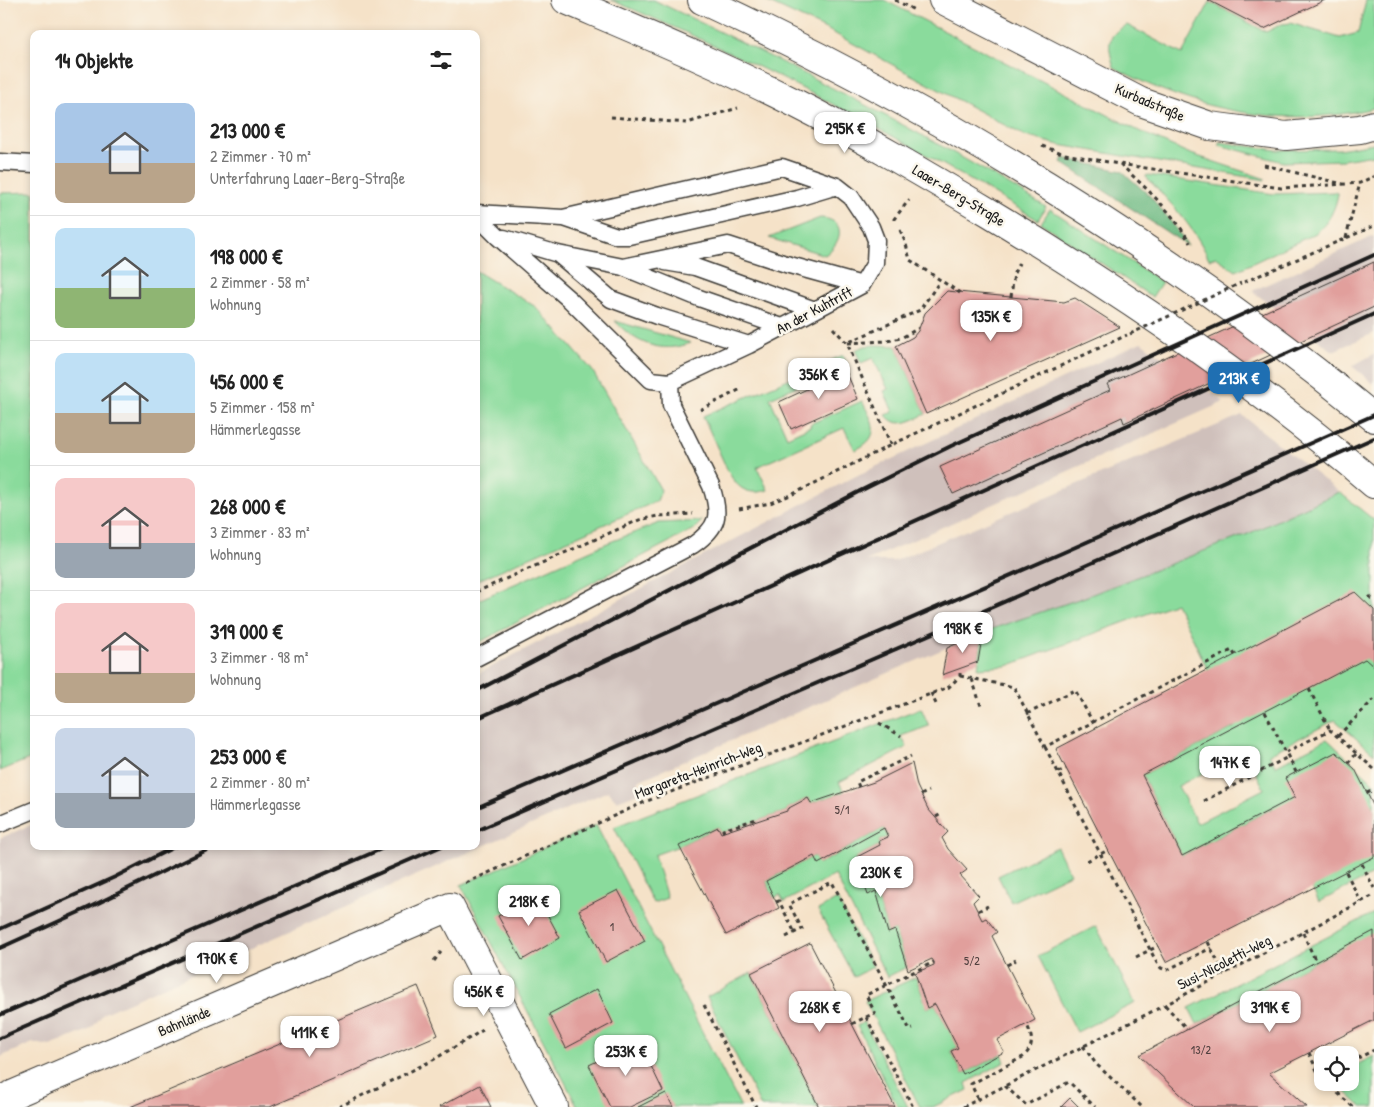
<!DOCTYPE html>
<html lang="de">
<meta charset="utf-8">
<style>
:root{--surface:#fff;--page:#f6f6f6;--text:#222;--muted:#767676;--line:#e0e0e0;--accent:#1f6fb2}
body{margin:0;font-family:"Patrick Hand",sans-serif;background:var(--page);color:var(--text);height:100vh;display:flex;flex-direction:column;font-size:19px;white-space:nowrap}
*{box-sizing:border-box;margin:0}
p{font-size:16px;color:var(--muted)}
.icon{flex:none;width:28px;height:28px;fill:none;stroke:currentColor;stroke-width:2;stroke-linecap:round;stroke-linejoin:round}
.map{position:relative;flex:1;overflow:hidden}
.sheet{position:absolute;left:30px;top:30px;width:450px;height:820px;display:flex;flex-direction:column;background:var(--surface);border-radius:10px;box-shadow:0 2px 8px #0003}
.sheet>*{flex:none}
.tools{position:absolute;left:1314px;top:1046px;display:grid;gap:10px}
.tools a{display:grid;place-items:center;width:45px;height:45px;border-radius:10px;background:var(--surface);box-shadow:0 2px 8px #0003;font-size:25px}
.price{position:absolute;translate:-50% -42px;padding:0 11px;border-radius:10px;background:#fff;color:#222;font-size:16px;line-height:32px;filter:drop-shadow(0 1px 2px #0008)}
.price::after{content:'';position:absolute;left:50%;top:30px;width:15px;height:11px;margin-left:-8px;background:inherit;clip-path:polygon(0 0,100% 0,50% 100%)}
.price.on{background:var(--accent);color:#fff}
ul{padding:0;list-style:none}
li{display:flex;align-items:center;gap:15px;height:125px;padding:0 25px}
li+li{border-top:1px solid var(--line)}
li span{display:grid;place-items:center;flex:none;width:140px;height:100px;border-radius:10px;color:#555}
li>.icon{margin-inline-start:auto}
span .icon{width:60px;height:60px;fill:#fffc;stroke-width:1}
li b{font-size:21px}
h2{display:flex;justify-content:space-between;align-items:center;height:60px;padding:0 25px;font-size:21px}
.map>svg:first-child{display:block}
.industrial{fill:#cfc0bb}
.green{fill:#8adb9c;stroke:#537c5c;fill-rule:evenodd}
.forest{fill:#6fbb84;stroke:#466c50}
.building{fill:#e19f9c}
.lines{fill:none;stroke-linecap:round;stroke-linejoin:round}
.lane-casing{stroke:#3d3a36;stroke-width:19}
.street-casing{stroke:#3d3a36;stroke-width:30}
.secondary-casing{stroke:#3d3a36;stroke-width:30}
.path{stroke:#3d3a36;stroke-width:3;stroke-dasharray:4 4;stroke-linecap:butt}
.lane{stroke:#fff;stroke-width:16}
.street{stroke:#fff;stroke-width:28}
.secondary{stroke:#fff;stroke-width:28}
.rail{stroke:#1c1c1c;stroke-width:4}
.path-bridge{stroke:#3d3a36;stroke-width:3;stroke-dasharray:4 4;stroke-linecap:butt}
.labels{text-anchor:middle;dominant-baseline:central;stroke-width:5;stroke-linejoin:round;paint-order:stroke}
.number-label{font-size:12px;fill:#4d3d3c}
.street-label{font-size:15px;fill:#1c1c1c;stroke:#fbf7ec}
</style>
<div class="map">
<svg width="1374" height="1107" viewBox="0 0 1374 1107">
<rect width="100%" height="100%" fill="#fbf7ec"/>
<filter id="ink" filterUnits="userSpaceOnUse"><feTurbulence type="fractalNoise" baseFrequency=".02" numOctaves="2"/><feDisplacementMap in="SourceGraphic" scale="10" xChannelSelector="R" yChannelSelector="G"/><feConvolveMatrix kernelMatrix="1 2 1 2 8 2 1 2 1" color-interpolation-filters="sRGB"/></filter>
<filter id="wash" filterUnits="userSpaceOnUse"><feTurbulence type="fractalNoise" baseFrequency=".0096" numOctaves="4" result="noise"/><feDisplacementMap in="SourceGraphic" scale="20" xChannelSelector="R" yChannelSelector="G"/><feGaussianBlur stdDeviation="1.12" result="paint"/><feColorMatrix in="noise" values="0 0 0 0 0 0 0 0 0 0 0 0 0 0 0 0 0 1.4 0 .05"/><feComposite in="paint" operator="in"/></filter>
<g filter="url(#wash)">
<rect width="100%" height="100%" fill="#f5e2c8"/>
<path class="industrial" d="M1374 236V333L1333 351 1252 291Z
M1141 342 1224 402 866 561H894L1242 415 1339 492 1248 534 1085 597 983 632 638 781V793L617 801 608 791 104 1013 91 1029 50 1046 33 1043 0 1057V838L34 824V846H476V675L856 476Z
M1374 354V384L1352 366Z"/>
<path class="green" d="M611 0H654L658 2C789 65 921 130 1046 207L1038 220C900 137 760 62 611 0Z
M763 0H884L1139 131 1188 153 1266 179 1265 180 1059 145 1025 136 828 30Z
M1366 0H1374V108C1286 129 1192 111 1114 67 1108 47 1105 35 1127 25L1182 54 1210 2 1266 32 1282 24 1290 23 1340 38 1358 33Z
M1219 142 1277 150 1339 149 1374 143V155L1343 160 1283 162 1219 145Z
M1148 175 1274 194 1335 192 1338 194C1335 210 1329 222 1316 233L1236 271 1216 257 1209 259C1195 228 1170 202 1146 177V176Z
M34 192V757L0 771V193Z
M1050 209 1162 282 1152 297 1041 223Z
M820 218C847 219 843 242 825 255L769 238Z
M476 271 536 307 592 370 661 490 657 501 476 581Z
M615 321 691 343C661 354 636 344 615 321Z
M876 345 896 346 926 414C912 420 897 430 886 415L893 412 884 391 888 389 873 358 861 363 855 350 865 346Z
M843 355 847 364 770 398 787 437 811 426 810 424 862 401C873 422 883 437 855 450L844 428 757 467 768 490C739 499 731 478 721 456 715 443 709 429 703 416Z
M1339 492 1374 520V754L1335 720 1269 754 1275 766 1327 739 1374 783V874L1319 902 1273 808 1182 856 1142 775 1235 727 1176 603 1007 666 978 668 983 632 1085 597 1248 534ZM1246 751 1264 789 1197 823 1178 786Z
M702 521 694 529 476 644V601L605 544 659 523Z
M921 708 929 726 901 736 907 747 839 782 844 792 811 803 808 798 787 809V811L721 833 718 827 679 846 654 855 667 898 653 903 614 827Z
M596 825 741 1107H578L461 885Z
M884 828 888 837 879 841 880 845 855 858 868 894 876 891 888 933 895 930 907 967 887 977 835 875 784 902 780 895 774 898 766 881 814 856 819 864Z
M1057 847 1070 874 1011 902 998 876Z
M837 899 873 967 854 977 818 910Z
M1374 913V1007L1342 948 1197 1024 1189 1008Z
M1096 926 1135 1003 1077 1032 1038 956Z
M751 973 819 1107H761L707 997Z
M916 977 927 1008 935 1004 958 1047 951 1051 963 1074 1002 1054 1005 1062 966 1083 968 1090 933 1107H920L865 1001Z
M864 1022 908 1107H898L857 1026Z
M1374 1056V1107H1362L1336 1083 1350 1082V1068Z"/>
<path class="forest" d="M1063 158 1122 171 1151 197 1176 228 1188 246 1061 162Z"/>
<g id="blocks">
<path class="building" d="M1208 0H1325L1264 29Z
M1374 262V307L1124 423 1122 417 953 494 940 467 1110 390 1107 384Z
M947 291 1064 302 1075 298 1120 327 926 414 896 346 913 337 918 331 925 313Z
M846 371 858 399 791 429 779 402Z
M1355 592 1374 610V667L1365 659 1142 775 1182 856 1295 797 1285 778 1336 752 1355 769 1374 807V857L1166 962 1056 749Z
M983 632 978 662 942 675 947 648Z
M912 763 917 786 928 809 948 832 942 838 948 849 967 870 960 875 979 896 973 902 982 920 986 918 997 932 992 936 1035 1020 997 1040 1004 1052 963 1074 951 1051 958 1048 935 1004 927 1008 915 973 934 965V962L932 959 908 970 895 930 888 933 876 891 868 895 855 858 880 845 879 841 888 837 884 828 818 864 814 856 766 881 779 908 726 935 679 846 718 827 721 833 787 811V809L808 798 811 803 874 782Z
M618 890 645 941 606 962 579 910Z
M537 895 560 938 522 960 498 916Z
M1374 931V1020L1269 1073 1307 1107H1194L1139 1055Z
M810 943 852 1024 895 1107H819L751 973Z
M418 986 438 1035 270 1107H130Z
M597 989 613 1023 566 1048 549 1014Z
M639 1041 663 1091 630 1107H610L589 1065Z
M480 1085 491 1107H439Z
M666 1093 673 1107H638Z
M1070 1098 1079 1107H1061Z"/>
</g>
</g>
<g filter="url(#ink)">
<use href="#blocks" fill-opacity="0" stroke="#3d3a36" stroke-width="1"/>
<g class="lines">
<g class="lane-casing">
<path id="lane" d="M0 162 34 164
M476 213 563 218 782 167 837 186 851 197 871 227 876 240 875 263 862 285 749 345 670 382 651 380 570 300 498 237 476 215
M564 218 617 236H629L797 198 837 186
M504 238 558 254 623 267 699 298 782 327
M559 255 611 299 657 316 749 345
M665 262 695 267 815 310
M623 267 728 245 786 264 862 285
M476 658 693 545C719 527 721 515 711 486L671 405 670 382
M0 824 34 810"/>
</g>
<g class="street-casing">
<path id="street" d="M943 0 1141 102 1210 126 1286 136 1360 129 1374 125
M0 1100 450 907 554 1107"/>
</g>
<g class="secondary-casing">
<path id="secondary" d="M566 0C643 33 720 65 795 103 862 137 926 175 990 213 1124 294 1255 382 1374 484
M702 0C941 111 1170 251 1374 418"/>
</g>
<path class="path" d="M895 0 916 11
M611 117 687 123 738 108
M1042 146 1065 154 1119 164 1281 188 1360 183 1374 176
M1120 164C1146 188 1173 212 1190 243
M1264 165 1343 184
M894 220V219L909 200
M900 230 906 244 910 260 960 293
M1346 238 1360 183
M1244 282 1374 226
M1011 297 1014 273 1019 263
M833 328 847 343 920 310 940 281
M700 410 741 389
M891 445 847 343 887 341 901 338 919 328
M739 509 770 503 793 494 891 445 1127 335
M476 592 639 520 658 516 693 514
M1369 596 1374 601
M960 676 1014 687 1045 747 1232 650 1235 655
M972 679 981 706
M1309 689 1330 730
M931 693 936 704
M1265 712 1296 772
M1027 714 1075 690 1096 728
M879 723 901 736
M1338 736 1374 699
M1045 747 1157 963 1161 968 1167 970 1211 948
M1286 752 1330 730 1374 769
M1348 763 1357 753
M1058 772 1066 769
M859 787 857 782 911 756
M1367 793 1374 790
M921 795 929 791
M1204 801 1288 757
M936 817 941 814
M724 832 723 830 756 819 757 821
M1087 861 1108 850
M1362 864 1374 888
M1346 872 1361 902
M466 883 647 801 949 687 960 676V669
M776 902 779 901 795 933
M978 911 988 906
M1303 933 1316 962
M786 937 802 929 789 904 832 882 910 1030 913 1029
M1208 942 1224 974
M1136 957 1158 946
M434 961 441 952
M1007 965 1016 960
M704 1005 756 1107
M1165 1005 1187 1029
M866 1017 875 1013 866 995 934 962
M852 1024 866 1017 913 1107
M1083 1046 1096 1064 1142 1107
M1309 1053 1320 1077
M1350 1062 1374 1050
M1322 1076 1320 1077 1322 1079
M1326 1082 1353 1107
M1005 1086 1026 1105 1069 1082 1095 1107
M978 1099 971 1084 1023 1057C1034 1047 1033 1038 1027 1025
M339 1107 433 1060 483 1030
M963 1107 1165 1005 1374 895"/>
<use href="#lane" class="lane"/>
<use href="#street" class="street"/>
<use href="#secondary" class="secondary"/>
<path class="rail" d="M476 691 860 491 951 446 1374 255
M476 719 1374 314
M476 808 1062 553 1374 415
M476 831 963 620 1374 438
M0 929 115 877 176 846
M0 948 86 909 215 846
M0 1015 388 846
M0 1038 442 846"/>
<path class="path-bridge" d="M1130 334 1241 283"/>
</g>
</g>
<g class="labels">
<g class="number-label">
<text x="842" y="809">5/1</text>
<text x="612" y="926">1</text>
<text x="972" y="960">5/2</text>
<text x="1201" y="1049">13/2</text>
</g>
<g class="street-label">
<text transform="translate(1150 102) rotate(23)">Kurbadstraße</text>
<text transform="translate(959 195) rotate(31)">Laaer-Berg-Straße</text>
<text transform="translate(814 310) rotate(-28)">An der Kuhtrift</text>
<text transform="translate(698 770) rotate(-21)">Margareta-Heinrich-Weg</text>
<text transform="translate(1224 962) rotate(-27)">Susi-Nicoletti-Weg</text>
<text transform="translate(184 1021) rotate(-23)">Bahnlände</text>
</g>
</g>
</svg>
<div class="tools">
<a><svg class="icon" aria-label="locate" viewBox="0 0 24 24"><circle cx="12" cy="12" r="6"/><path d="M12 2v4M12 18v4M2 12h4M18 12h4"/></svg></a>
</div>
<b class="price" style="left:845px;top:154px">295K €</b>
<b class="price" style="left:991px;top:342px">135K €</b>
<b class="price" style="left:819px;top:400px">356K €</b>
<b class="price on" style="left:1239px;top:404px">213K €</b>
<b class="price" style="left:963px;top:654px">198K €</b>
<b class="price" style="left:1230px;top:788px">147K €</b>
<b class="price" style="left:881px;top:898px">230K €</b>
<b class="price" style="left:529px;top:927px">218K €</b>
<b class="price" style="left:217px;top:984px">170K €</b>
<b class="price" style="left:484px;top:1017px">456K €</b>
<b class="price" style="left:820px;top:1033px">268K €</b>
<b class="price" style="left:1270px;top:1033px">319K €</b>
<b class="price" style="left:310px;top:1058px">411K €</b>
<b class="price" style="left:626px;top:1077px">253K €</b>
<section class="sheet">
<h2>14 Objekte<svg class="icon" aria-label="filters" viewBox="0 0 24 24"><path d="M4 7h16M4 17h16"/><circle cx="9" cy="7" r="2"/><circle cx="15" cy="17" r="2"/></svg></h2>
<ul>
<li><span style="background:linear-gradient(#a9c7e8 60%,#b9a48a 0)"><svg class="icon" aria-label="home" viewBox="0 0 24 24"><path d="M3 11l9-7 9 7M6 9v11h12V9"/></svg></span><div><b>213 000 €</b><p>2 Zimmer · 70 m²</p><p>Unterfahrung Laaer-Berg-Straße</p></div></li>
<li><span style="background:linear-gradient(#bfe0f5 60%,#8fb573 0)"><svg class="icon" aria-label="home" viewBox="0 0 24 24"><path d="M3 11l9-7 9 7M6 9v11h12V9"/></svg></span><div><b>198 000 €</b><p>2 Zimmer · 58 m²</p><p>Wohnung</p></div></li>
<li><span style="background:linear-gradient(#bfe0f5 60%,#b9a48a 0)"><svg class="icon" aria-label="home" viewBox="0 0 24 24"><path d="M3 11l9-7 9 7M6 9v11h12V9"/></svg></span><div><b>456 000 €</b><p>5 Zimmer · 158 m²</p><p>Hämmerlegasse</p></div></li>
<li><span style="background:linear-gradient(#f6c9c9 65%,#9aa5b1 0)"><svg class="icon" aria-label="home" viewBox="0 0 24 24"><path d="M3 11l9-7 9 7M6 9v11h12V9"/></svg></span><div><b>268 000 €</b><p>3 Zimmer · 83 m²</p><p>Wohnung</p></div></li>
<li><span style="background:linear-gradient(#f6c9c9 70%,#b9a48a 0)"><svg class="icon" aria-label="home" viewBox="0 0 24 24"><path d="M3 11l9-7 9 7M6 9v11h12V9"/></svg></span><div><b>319 000 €</b><p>3 Zimmer · 98 m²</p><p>Wohnung</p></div></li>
<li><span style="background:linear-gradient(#c9d6e8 65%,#9aa5b1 0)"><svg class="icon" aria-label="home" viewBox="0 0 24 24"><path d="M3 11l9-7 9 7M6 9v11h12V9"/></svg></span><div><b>253 000 €</b><p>2 Zimmer · 80 m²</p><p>Hämmerlegasse</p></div></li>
</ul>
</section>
</div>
